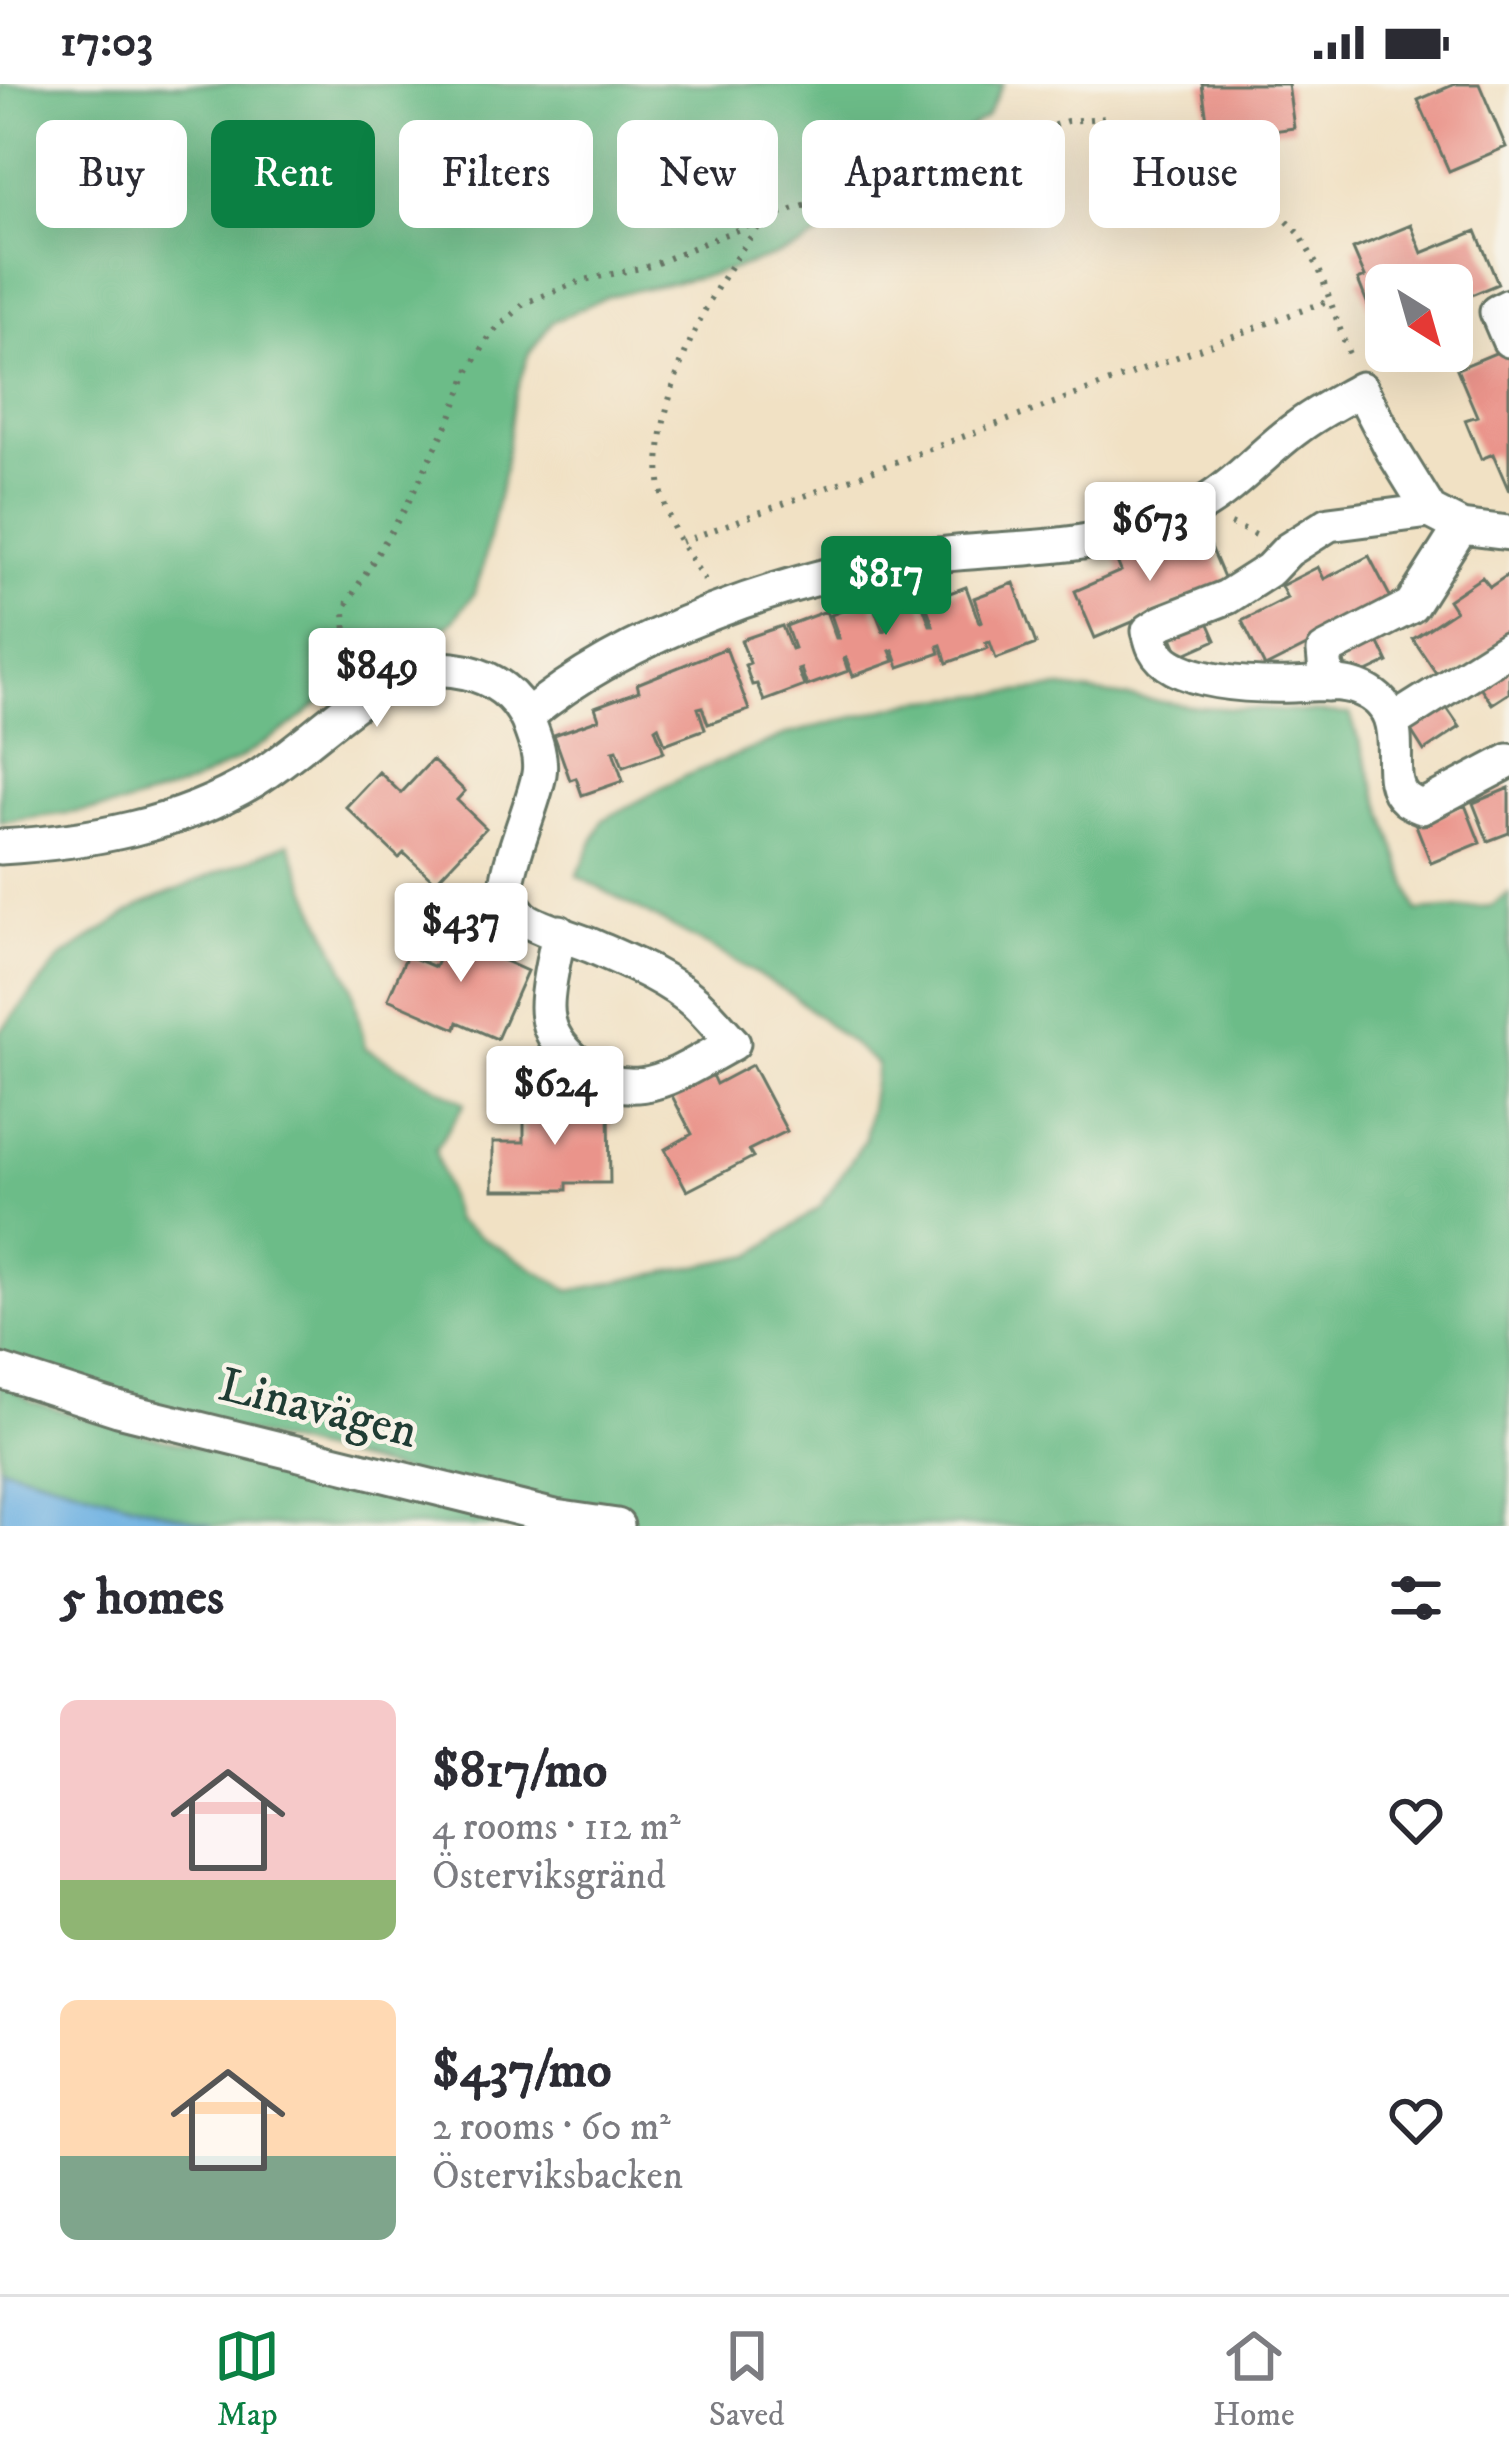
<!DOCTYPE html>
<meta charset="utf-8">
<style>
:root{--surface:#fff;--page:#f7f7f7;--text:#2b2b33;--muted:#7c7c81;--line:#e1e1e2;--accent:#0b8043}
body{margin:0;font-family:"IM FELL DW Pica",serif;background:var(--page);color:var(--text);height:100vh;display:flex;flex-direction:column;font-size:45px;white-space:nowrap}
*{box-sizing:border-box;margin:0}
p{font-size:39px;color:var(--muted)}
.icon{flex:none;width:66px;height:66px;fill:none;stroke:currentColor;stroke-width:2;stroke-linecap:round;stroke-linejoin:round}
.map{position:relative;height:1442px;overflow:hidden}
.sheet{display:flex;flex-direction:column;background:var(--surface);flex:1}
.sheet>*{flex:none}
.hud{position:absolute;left:36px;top:36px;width:1437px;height:108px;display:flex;gap:24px}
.needle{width:78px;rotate:143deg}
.buttons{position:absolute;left:1365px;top:180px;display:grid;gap:24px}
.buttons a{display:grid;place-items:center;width:108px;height:108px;border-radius:18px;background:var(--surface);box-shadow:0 12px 48px #0002;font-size:60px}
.price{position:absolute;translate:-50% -102px;padding:0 27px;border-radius:12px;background:#fff;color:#222;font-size:39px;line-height:78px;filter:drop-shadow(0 3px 6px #0008)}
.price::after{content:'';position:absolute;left:50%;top:72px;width:36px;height:27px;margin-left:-18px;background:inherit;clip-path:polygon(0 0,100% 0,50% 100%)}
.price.on{background:var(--accent);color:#fff}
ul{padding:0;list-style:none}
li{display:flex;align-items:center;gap:36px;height:300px;padding:0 60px}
li span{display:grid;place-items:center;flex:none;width:336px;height:240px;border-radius:18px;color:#555}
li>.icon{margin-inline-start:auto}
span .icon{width:144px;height:144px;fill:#fffc;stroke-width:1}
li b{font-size:51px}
h2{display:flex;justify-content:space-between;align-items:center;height:144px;padding:0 60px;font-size:51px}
.chip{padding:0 42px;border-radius:18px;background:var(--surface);box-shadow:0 12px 48px #0002;font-size:42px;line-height:108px}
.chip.on{background:var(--accent);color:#fff}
.status{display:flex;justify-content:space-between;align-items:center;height:84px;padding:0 60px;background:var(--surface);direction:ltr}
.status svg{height:33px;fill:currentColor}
.menu{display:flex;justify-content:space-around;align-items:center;height:168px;border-top:3px solid var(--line);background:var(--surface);font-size:33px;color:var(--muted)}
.menu a{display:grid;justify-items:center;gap:6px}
.menu .on{color:var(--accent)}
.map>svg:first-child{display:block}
.forest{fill:#6cbc88;stroke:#467c5e;stroke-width:3}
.water{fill:#6cb0e2;stroke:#46768b;stroke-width:3}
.building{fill:#ea948b}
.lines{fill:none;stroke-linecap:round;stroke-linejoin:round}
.minor-casing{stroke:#687666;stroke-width:39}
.path{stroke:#687666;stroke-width:6;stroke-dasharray:3 9;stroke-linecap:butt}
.minor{stroke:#fff;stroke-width:33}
.labels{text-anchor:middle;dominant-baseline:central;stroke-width:9;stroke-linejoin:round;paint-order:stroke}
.street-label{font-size:48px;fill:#1f3d34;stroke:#f7f3e8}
</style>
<div class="status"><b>17:03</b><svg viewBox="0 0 49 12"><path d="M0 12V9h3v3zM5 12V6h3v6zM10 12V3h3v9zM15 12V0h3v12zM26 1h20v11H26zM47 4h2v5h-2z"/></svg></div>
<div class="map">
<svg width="1509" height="1442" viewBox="0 0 1509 1442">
<rect width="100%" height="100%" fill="#f7f3e8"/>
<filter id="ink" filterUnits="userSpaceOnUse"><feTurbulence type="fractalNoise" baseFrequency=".00833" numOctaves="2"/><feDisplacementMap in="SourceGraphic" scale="24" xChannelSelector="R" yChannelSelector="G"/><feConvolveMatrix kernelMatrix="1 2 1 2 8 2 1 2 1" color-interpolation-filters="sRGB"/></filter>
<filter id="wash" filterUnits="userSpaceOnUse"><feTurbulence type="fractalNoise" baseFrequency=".004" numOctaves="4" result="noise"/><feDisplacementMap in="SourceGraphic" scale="48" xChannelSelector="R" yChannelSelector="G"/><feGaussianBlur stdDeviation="2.7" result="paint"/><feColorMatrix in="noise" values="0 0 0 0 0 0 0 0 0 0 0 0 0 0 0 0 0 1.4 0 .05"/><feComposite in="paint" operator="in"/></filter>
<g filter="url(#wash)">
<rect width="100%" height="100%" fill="#f1e1c4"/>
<path class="forest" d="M0 0H1003L987 32 903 89 867 122 801 163 728 187 608 212 552 238 528 271 513 319 504 386 482 486 474 510 452 538 422 561 389 572 360 587 292 641 239 675 189 701 122 722 0 738Z
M1062 604 1198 623 1350 630 1417 827 1491 822 1509 810V1442H617L0 1287V948L61 874 142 820 289 759 315 823 352 901 365 964 465 1019 435 1066 455 1137 570 1207 753 1171 820 1123 865 1056 877 980 792 911 716 866 577 792 603 736 685 692 789 650 917 617Z
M0 1296 32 1318 126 1346 511 1442H213L0 1382Z"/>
<path class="water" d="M0 1382 213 1442H0Z"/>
<g id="blocks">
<path class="building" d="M1202 0H1288L1294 44 1258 49 1259 60 1211 66Z
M1455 0H1479L1506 63 1449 87 1418 16Z
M1411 141 1422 169 1476 147 1498 200 1452 219V201H1386V244L1379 228 1372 231 1358 196 1365 193 1353 165Z
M1505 265 1509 275V407L1493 370 1481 375 1465 336 1477 332 1457 285Z
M1206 451 1226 498 1095 554 1075 507 1121 487 1116 475 1155 459 1160 471Z
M1369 472 1393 518 1265 583 1242 537 1287 514 1281 502 1318 483 1324 495Z
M1509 490V552L1442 598 1413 555 1455 527 1448 516 1482 493 1490 503Z
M1014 499 1036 560 996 575 990 558 986 559 988 564 947 579 941 561 938 562 940 569 899 583 893 566 890 567 894 577 853 592 846 574 844 575 848 587 807 602 801 585 798 586 804 602 764 617 757 600 752 601 745 581 750 579 741 556 782 542 791 565 794 564 786 542 826 527 836 554H839L831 531 871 516 883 547 886 546 878 523 918 508 930 541H933L925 518 966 503 979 538 982 537 974 514Z
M1205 531 1216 556 1180 572 1169 546Z
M1376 553 1388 578 1352 595 1340 570Z
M726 564 749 626 708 640 702 623 698 624 705 645 665 660 658 642 655 644 664 668 623 683 617 666 613 667 623 697 582 711 576 694 570 696 554 651 599 635 595 623 639 607 637 600Z
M1509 576V609L1492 620 1476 597Z
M1440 614 1460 643 1424 667 1405 637Z
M432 676 465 707 457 716 486 744 435 798 404 769 399 774 346 723 379 688 401 709Z
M1509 704V749L1488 757 1473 719Z
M1465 721 1480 759 1431 779 1416 741Z
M453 841 494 860 489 870 527 887 497 955 458 938 456 945 388 915 407 871 435 883Z
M752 981 787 1047 749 1066 753 1073 687 1107 665 1065 692 1050 671 1010 711 989 716 1000Z
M524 1013H568V1024H609L610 1099H567V1106H493V1058H524Z"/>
</g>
</g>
<g filter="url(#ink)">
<use href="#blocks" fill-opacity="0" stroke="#687666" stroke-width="3"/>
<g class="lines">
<g class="minor-casing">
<path id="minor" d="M1509 222 1497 228 1509 256
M1430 427 1329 440 1288 466 1269 486 1227 513 1163 538 1149 547C1151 553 1152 560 1155 565 1173 601 1258 602 1293 601 1313 600 1339 597 1358 604 1420 627 1377 692 1406 715 1411 719 1417 721 1422 723L1509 677
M1327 600 1324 567 1411 522 1461 443
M526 633C627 548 791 492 921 473 982 464 1052 467 1112 452 1135 447 1178 434 1198 423 1236 402 1264 367 1298 343 1318 328 1340 317 1361 305L1393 367 1430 427 1461 443 1509 449
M1392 638 1509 564
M0 763C87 758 178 742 254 696 295 670 331 635 371 608 399 588 432 580 466 588 493 594 517 611 528 637 534 653 542 672 539 690 535 718 501 792 508 812 510 818 520 831 524 834 536 844 576 855 592 862 628 878 666 893 696 919 709 931 721 946 733 959 676 990 629 1029 571 973 556 959 547 944 547 923 547 899 555 872 559 848
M0 1287 118 1325 555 1433 617 1442"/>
</g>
<path class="path" d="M1231 440 1258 452
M681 458 1330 216
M705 496C686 468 666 438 661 404 648 323 711 198 763 138
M356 578 346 556 345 523 406 423 450 335 470 285 491 250 525 219 584 196 650 182 718 153 792 126 1067 37 1106 34 1200 74 1258 108 1299 149 1319 185 1351 276"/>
<use href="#minor" class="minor"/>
</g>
</g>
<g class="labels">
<g class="street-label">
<text transform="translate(318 1325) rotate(14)">Linavägen</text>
</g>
</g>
</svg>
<div class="buttons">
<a><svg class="needle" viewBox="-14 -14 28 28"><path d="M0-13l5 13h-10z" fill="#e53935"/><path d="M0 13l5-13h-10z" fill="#7c7c81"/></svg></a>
</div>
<b class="price" style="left:1150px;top:500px">$673</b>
<b class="price on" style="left:886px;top:554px">$817</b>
<b class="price" style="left:377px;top:646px">$849</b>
<b class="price" style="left:461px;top:901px">$437</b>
<b class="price" style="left:555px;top:1064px">$624</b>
<div class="hud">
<a class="chip">Buy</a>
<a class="chip on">Rent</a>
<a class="chip">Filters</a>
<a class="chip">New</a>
<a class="chip">Apartment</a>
<a class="chip">House</a>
</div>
</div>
<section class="sheet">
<h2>5 homes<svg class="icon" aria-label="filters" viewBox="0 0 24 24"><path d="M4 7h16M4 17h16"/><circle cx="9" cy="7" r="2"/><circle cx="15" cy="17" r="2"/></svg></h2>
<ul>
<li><span style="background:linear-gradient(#f6c9c9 75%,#8fb573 0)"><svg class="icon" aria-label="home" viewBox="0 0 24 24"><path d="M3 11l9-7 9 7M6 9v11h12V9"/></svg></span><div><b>$817/mo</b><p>4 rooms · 112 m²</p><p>Österviksgränd</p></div><svg class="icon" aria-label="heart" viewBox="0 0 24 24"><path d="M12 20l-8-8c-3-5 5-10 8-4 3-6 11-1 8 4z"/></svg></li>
<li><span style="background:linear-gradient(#ffd9b3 65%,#7fa58c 0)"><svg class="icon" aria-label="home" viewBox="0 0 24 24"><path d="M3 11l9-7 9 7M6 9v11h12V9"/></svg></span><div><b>$437/mo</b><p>2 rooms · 60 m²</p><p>Österviksbacken</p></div><svg class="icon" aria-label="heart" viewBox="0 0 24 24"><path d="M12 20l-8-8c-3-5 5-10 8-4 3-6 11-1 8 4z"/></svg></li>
</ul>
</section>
<nav class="menu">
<a class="on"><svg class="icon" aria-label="map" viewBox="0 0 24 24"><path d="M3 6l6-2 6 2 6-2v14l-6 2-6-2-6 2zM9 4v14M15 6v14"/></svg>Map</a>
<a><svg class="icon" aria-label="saved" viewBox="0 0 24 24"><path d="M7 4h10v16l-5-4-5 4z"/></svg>Saved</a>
<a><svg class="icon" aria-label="home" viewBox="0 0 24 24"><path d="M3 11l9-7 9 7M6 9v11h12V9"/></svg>Home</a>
</nav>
